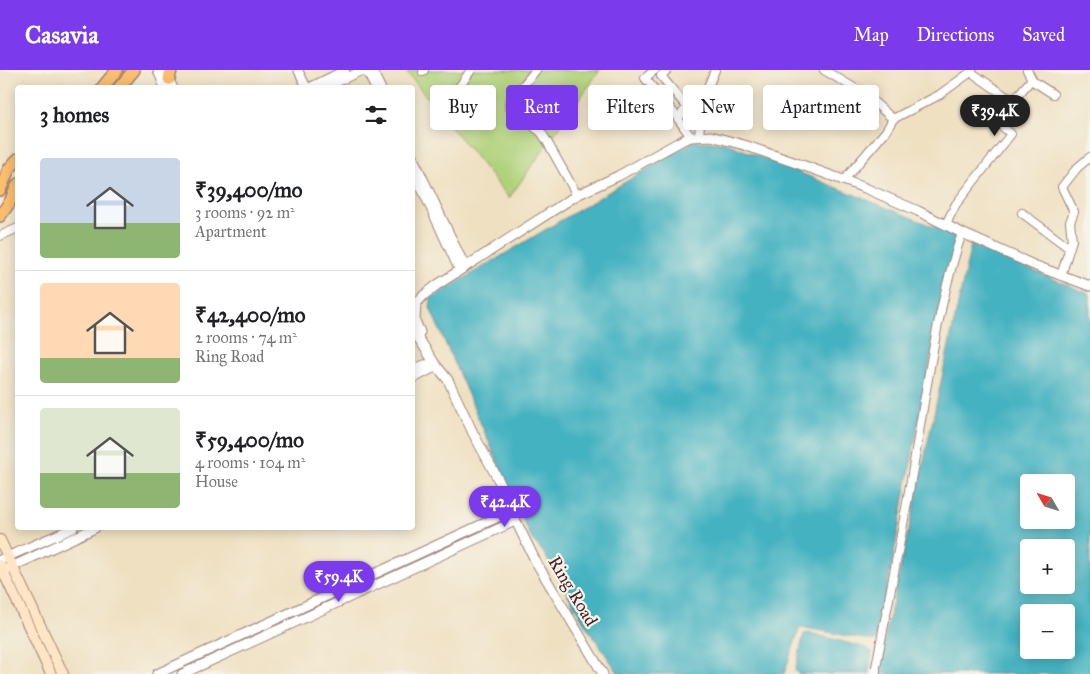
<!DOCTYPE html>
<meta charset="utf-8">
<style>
:root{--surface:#fff;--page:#f6f6f6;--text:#202124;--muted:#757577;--line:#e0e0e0;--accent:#7c3aed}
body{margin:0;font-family:"IM FELL Great Primer",serif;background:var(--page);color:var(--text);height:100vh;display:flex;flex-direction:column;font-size:19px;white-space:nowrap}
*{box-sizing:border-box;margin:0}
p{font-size:16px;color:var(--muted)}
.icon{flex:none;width:28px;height:28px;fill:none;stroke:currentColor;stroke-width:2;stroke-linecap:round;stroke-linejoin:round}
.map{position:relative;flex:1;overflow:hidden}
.details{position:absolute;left:15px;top:15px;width:400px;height:445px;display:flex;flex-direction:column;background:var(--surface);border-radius:5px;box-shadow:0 2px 12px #0003}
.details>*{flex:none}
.banner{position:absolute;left:430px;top:15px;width:475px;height:45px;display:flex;gap:10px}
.needle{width:32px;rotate:309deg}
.fabs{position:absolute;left:1020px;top:404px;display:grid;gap:10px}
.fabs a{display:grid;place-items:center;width:55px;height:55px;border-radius:5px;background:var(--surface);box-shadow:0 2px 12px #0003;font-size:25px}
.price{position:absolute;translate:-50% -42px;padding:0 11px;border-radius:18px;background:var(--accent);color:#fff;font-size:16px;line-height:32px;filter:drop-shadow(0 1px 2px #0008)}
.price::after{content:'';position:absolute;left:50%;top:30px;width:15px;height:11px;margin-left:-8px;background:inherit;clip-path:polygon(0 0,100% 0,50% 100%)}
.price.on{background:#222;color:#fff}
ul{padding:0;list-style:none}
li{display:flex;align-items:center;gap:15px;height:125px;padding:0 25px}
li+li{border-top:1px solid var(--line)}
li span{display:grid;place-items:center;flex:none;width:140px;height:100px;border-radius:5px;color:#555}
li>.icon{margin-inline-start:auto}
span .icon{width:60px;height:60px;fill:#fffc;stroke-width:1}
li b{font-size:21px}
h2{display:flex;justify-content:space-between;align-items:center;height:60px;padding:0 25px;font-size:21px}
.tag{padding:0 18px;border-radius:5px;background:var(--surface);box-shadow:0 2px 12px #0003;font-size:18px;line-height:45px}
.tag.on{background:var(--accent);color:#fff}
header{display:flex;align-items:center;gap:30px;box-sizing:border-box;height:70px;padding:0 25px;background:var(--accent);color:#fff}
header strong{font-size:24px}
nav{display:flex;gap:28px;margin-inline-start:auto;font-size:18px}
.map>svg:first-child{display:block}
.green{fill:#b0d27a;stroke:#7d7852}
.water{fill:#44b2c1;stroke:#476876;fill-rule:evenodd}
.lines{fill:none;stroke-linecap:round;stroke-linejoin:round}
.minor-casing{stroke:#9c8076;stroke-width:10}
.tertiary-casing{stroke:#9c8076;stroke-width:11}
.secondary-casing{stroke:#9c8076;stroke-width:12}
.primary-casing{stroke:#9c8076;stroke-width:14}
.minor{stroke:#fff;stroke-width:8}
.tertiary{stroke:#fff;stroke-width:9}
.secondary{stroke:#fde5c5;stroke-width:10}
.primary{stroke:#fbbd6e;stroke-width:11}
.labels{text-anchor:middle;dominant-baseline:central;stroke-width:4.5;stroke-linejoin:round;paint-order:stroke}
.street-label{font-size:18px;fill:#4a1f2b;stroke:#f7f3e8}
</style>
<header>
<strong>Casavia</strong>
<nav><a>Map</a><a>Directions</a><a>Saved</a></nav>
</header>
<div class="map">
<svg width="1090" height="604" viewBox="0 0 1090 604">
<rect width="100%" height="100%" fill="#f7f3e8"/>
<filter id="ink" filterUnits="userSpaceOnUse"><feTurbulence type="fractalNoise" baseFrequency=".02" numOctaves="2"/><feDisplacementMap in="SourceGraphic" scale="10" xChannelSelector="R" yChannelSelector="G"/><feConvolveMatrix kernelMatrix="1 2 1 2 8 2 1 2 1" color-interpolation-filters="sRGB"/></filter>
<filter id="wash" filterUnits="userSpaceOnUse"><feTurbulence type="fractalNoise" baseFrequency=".0096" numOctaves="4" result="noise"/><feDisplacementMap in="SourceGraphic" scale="20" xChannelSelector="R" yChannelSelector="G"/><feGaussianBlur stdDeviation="1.12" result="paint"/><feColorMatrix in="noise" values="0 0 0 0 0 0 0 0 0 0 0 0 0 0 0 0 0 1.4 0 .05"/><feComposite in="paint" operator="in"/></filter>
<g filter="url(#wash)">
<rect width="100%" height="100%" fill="#efe0c1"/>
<path class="green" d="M405 0H600L509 128Z"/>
<path class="water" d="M694 71 726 73 957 166 936 259 890 504 875 571 800 557 784 604H619L586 556 543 482 531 468 430 238 431 228 441 222Z
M971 175 1090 224V604H880L879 595ZM1029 412H1066V450H1029ZM1029 478H1066V515H1029ZM1029 542H1066V580H1029Z
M810 563 867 578 872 582 869 604H798L795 601 804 564Z"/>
</g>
<g filter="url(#ink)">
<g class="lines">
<g class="minor-casing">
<path id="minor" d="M298 0 307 18
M372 0 381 18
M536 0 509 32V37L541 62 545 68 577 125
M655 0 645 8 674 43 691 67
M667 0 661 6 687 37 678 49
M824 0 866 25 893 49 886 61 844 110
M1027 0 1033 11
M423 2 424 0
M308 18 345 0
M324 18 361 1 368 4 375 18
M458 19 471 0
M1013 31 1031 10 1053 24
M893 49 939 25 971 2
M699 66 702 31 715 0
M412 85 465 196
M412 98 459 200
M1022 143 1069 178
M946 154 956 134 1011 64 997 52 1014 32 971 2 972 0
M0 166 18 158
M1061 206 1072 170 1070 152 1074 142 1062 117 1077 98 1090 87
M876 604V597C890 523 905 449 917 374 929 303 939 231 962 163"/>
</g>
<g class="tertiary-casing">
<path id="tertiary" d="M158 0 165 18
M163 0 173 18
M416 234 415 251 420 262
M412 238 424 225 437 215 577 125 618 106 683 70 691 67 711 66 744 75 802 95 865 118 918 141 962 163 1036 196 1090 216
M412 258 435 294 448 310 473 363 499 411 511 441 536 492 603 604
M412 300 424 295 434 294
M412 309 429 300 435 294
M0 490 73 458
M7 499 95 458
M157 604 511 441
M182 604 515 451"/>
</g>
<g class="secondary-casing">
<path id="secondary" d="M0 470 63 604
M0 495 51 604"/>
</g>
<g class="primary-casing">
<path id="primary" d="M169 9 171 0
M102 18 117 0
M119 18 134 0
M0 120 9 99 18 89
M0 146 10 132 18 114"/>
</g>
<use href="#minor" class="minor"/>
<use href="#tertiary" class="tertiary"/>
<use href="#secondary" class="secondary"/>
<use href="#primary" class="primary"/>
</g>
</g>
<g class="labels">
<g class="street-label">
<text transform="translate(573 521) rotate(59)">Ring Road</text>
</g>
</g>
</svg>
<div class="fabs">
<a><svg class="needle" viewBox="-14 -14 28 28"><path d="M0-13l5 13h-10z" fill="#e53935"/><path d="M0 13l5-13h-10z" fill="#757577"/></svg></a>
<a>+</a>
<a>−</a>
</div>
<b class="price on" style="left:995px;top:67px">₹39.4K</b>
<b class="price" style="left:505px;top:458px">₹42.4K</b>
<b class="price" style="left:339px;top:533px">₹59.4K</b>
<div class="banner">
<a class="tag">Buy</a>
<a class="tag on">Rent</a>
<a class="tag">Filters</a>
<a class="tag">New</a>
<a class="tag">Apartment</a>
</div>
<section class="details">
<h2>3 homes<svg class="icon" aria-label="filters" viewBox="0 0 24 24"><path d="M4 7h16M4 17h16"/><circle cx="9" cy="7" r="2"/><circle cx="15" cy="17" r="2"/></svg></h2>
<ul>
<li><span style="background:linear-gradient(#c9d6e8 65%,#8fb573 0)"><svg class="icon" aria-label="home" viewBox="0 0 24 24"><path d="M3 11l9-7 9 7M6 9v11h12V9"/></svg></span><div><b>₹39,400/mo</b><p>3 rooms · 92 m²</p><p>Apartment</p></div></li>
<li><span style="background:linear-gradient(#ffd9b3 75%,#8fb573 0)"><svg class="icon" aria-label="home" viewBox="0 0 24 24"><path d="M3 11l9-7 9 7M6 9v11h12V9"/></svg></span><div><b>₹42,400/mo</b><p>2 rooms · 74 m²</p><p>Ring Road</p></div></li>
<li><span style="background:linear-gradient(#dfe7d0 65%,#8fb573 0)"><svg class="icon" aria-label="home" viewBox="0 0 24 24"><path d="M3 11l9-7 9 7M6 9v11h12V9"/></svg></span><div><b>₹59,400/mo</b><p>4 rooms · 104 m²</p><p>House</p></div></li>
</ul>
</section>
</div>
